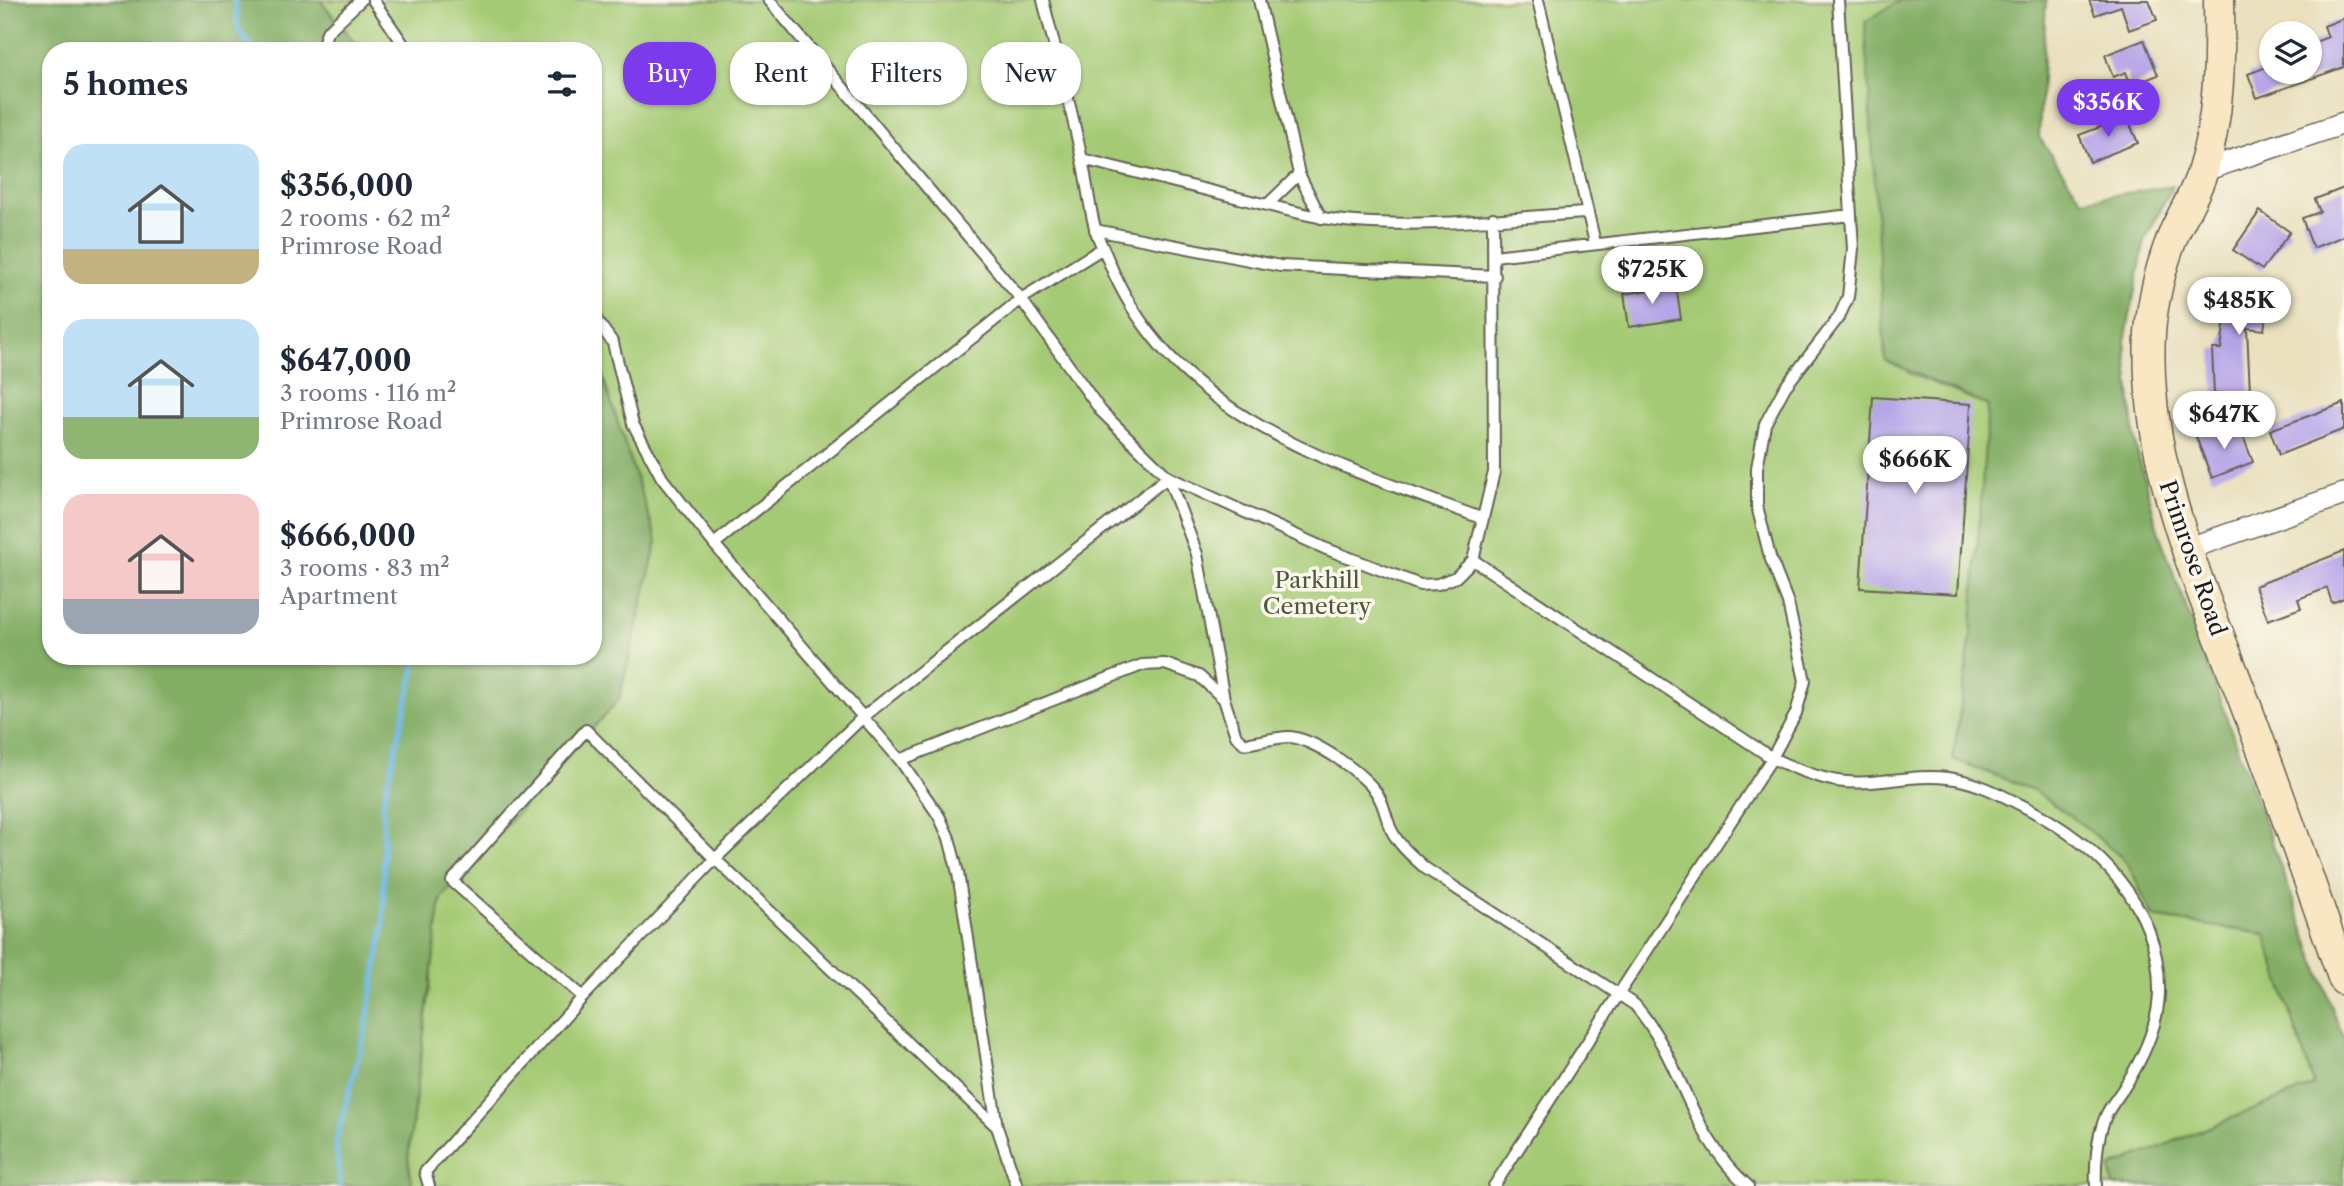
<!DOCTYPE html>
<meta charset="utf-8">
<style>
:root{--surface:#fff;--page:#f6f6f7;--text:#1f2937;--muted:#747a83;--accent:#7c3aed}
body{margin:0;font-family:"Libre Caslon Text",serif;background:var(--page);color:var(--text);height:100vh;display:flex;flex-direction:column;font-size:26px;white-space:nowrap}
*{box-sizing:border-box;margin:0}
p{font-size:23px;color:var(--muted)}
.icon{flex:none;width:38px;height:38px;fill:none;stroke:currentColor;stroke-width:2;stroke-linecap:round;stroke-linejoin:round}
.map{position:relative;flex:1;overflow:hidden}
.side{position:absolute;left:42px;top:42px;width:560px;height:623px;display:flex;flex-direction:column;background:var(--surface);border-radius:28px;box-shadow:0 2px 5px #0004}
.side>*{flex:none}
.guide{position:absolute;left:623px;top:42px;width:665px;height:63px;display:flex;gap:14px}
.controls{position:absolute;left:2259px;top:21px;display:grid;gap:14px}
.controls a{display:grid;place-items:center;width:63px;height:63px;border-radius:50%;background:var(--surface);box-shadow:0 2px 5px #0004;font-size:35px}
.price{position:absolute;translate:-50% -60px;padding:0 16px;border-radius:24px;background:#fff;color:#222;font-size:23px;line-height:46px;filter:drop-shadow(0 2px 4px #0008)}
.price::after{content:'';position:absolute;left:50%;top:42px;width:21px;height:16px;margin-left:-10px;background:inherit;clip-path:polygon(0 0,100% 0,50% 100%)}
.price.on{background:var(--accent);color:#fff}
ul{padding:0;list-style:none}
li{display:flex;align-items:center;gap:21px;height:175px;padding:0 21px}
li span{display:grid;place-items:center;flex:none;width:196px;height:140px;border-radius:21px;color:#555}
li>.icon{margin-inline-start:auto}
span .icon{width:84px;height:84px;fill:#fffc;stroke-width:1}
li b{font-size:30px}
h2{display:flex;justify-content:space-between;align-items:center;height:84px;padding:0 21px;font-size:30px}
.chip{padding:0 24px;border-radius:28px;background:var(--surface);box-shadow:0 2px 5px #0004;font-size:24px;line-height:63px}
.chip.on{background:var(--accent);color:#fff}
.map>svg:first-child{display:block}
.green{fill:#a5ca74;stroke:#607348;stroke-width:2}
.forest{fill:#84ae66;stroke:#506541;stroke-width:2}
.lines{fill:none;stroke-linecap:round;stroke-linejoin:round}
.stream{stroke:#6bb8e5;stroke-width:5}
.building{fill:#b5a4e8}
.lane-casing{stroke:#646155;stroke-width:14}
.street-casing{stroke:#646155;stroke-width:24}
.secondary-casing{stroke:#646155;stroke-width:33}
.lane{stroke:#fff;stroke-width:10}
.street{stroke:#fff;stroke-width:21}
.secondary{stroke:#f9e7c3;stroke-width:30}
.labels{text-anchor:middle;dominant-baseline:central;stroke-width:7;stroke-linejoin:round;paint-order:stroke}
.street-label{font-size:23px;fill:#1c1c1c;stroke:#fbf7ec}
.park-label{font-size:23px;fill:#4c593b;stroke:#fbf7ec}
</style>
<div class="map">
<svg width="2344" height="1186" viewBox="0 0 2344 1186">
<rect width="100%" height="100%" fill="#fbf7ec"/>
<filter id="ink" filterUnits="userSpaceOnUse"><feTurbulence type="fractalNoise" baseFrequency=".0143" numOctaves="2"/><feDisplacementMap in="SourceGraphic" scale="14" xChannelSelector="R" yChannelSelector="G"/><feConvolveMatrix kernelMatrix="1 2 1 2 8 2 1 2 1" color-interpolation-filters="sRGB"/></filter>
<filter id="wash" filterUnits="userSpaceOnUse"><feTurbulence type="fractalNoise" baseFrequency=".00686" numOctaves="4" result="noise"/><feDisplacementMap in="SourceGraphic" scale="28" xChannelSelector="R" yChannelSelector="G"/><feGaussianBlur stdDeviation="1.57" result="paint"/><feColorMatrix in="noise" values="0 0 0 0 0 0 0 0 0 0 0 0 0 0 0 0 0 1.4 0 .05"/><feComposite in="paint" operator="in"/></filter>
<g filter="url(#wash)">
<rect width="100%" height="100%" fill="#eae0be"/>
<path class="green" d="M320 0H1901L1865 22 1908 373 1988 405 1971 637 1953 759 2033 790 2083 825 2128 863 2153 917 2265 934 2314 1085 2111 1167 2113 1186H412L408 1157 441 898 619 699 657 541 593 348V51H361Z"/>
<path class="forest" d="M0 0H320L361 51H51V656H593V348L657 541 619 699 441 898 408 1157 412 1186H0Z
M1901 0H2046L2039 137 2082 200 2173 186 2145 240 2125 341 2135 443 2158 530 2344 1040V1186H2113L2111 1167 2314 1085 2265 934 2153 917 2128 863 2083 825 2033 790 1953 759 1971 637 1988 406 1885 360 1865 22Z"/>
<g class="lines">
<path class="stream" d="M235 0 238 28 254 51
M340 1186 336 1142 365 1032 384 924 383 802 415 668V656"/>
</g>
<g id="blocks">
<path class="building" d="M2089 0H2149L2157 20 2129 30 2121 6 2095 15Z
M2344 18V67L2257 98 2248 74 2272 65V72H2310V44L2328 37 2324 26Z
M2144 40 2158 75 2131 86 2126 72 2113 77 2105 55Z
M2127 117 2138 143 2090 162 2079 135Z
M2344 188V236L2313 248 2302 218 2320 212 2315 199Z
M2260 211 2290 232 2262 270 2233 250Z
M2230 281 2270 286 2264 330 2247 328 2250 392 2214 394 2212 349H2221Z
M1676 286 1681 319 1629 327 1624 294Z
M1873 397 1971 404 1958 594 1860 588Z
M2344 403V429L2279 455 2270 430Z
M2228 425 2233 438 2242 434 2253 462 2212 478 2196 437Z
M2344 551V598L2332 603 2327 588 2298 599 2301 608 2268 620 2255 586Z"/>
</g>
</g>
<g filter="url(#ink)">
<use href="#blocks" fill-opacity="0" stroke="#646155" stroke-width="2"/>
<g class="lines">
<g class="lane-casing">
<path id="lane" d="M373 0 408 51
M769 0 1021 299 1101 411 1168 477 1324 548 1420 585 1438 584 1456 577 1473 560 1772 758C1793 768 1814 777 1837 781 1873 787 1911 773 1948 778 1975 781 2000 794 2023 806 2096 843 2161 904 2159 993 2158 1027 2143 1058 2125 1086 2119 1096 2109 1107 2105 1118 2097 1137 2095 1165 2096 1186
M1043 0C1056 53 1071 106 1082 160 1087 182 1089 206 1095 228 1098 240 1105 251 1109 262 1173 419 1336 464 1481 518
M1538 0 1595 243
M321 51 327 32 361 0
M1082 159 1267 205 1299 174 1259 0
M1299 174 1321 218
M1267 205C1296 212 1325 220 1356 222 1432 228 1510 217 1586 213
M1095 230 1280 266 1495 276
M1494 256 1851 215
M593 315 613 343 633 424 662 478 714 544 900 760 939 816 949 838 958 873 997 1127
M714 544 1021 299 1103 248
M1473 560 1494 472 1493 218
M900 760 1142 665 1165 664 1199 676 1224 699 1236 736 1245 744C1259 742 1273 738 1287 737 1311 736 1369 776 1379 797 1384 806 1386 817 1390 827 1397 844 1412 856 1425 868L1635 1005C1685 1064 1686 1131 1748 1186
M583 997 452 881 586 730 715 859 997 1127 1017 1186
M429 1186 425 1172 583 997 715 859 863 717 1168 477 1197 554 1224 699
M1494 1186 1772 758 1796 713 1805 681 1788 603 1770 557 1757 506V468L1765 424 1785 387 1839 317 1848 297 1853 249 1838 0"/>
</g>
<g class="street-casing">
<path id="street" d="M2202 171 2344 123
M2187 549 2344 494"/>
</g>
<g class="secondary-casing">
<path id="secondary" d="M2219 0C2220 58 2220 117 2202 173 2195 194 2184 212 2175 231 2162 261 2152 301 2150 334 2143 464 2201 586 2246 706 2280 797 2312 888 2344 980"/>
</g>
<use href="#lane" class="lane"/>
<use href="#street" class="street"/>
<use href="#secondary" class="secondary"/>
</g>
</g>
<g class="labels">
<g class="street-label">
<text transform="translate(2193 558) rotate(71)">Primrose Road</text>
</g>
<g class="park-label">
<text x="1317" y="580">Parkhill<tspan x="1317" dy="26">Cemetery</tspan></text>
</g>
</g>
</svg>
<div class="controls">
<a><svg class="icon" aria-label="layers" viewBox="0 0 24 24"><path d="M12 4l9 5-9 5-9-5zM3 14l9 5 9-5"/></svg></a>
</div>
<b class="price on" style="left:2108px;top:139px">$356K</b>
<b class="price" style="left:1652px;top:306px">$725K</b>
<b class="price" style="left:2239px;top:337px">$485K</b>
<b class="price" style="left:2224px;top:451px">$647K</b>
<b class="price" style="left:1915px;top:496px">$666K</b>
<div class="guide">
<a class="chip on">Buy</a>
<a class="chip">Rent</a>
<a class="chip">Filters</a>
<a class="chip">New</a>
</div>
<section class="side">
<h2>5 homes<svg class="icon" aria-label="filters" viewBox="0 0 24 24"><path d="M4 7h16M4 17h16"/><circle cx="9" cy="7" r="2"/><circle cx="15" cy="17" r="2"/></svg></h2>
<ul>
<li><span style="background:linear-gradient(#bfe0f5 75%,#c2b280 0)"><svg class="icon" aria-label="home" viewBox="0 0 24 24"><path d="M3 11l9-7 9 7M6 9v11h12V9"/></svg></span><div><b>$356,000</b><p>2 rooms · 62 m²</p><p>Primrose Road</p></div></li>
<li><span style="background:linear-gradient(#bfe0f5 70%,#8fb573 0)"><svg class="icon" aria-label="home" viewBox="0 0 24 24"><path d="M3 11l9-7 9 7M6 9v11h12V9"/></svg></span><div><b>$647,000</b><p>3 rooms · 116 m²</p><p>Primrose Road</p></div></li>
<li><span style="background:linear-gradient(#f6c9c9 75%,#9aa5b1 0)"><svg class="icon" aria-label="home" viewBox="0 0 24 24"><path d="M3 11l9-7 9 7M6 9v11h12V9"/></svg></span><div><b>$666,000</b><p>3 rooms · 83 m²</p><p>Apartment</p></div></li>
</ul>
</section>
</div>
